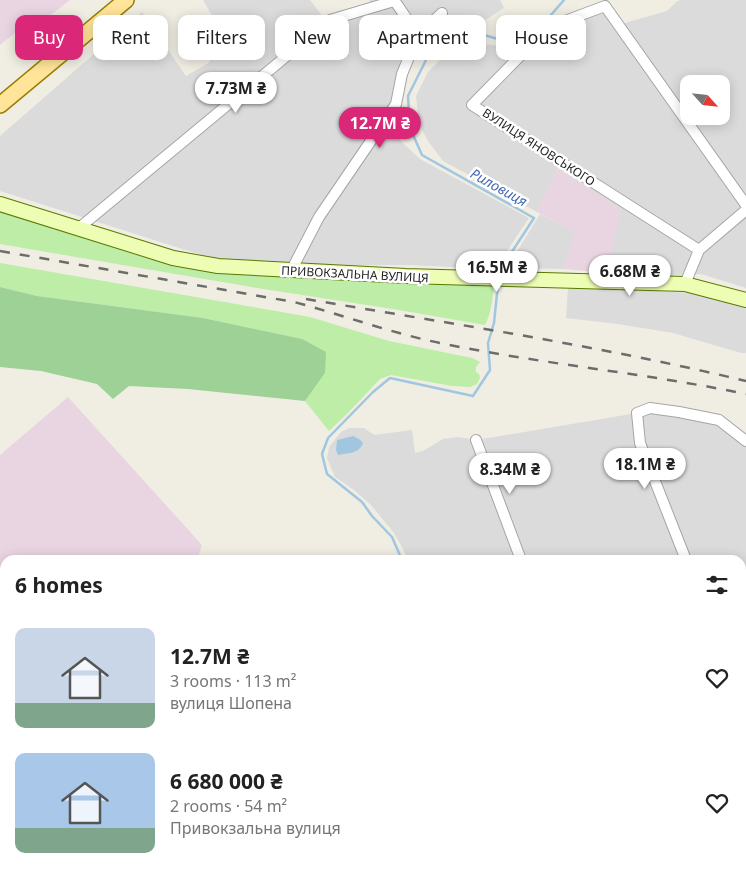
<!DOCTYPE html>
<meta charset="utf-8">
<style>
:root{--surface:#fff;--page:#f6f6f6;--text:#222;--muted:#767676;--accent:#db2777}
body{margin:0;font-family:"Noto Sans",sans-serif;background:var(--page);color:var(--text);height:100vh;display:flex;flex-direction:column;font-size:19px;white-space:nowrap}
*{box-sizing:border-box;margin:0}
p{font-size:16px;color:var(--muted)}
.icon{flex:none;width:28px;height:28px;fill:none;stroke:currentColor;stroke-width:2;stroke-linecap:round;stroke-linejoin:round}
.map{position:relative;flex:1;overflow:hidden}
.drawer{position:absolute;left:0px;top:555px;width:746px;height:321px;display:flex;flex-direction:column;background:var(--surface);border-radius:15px 15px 0 0;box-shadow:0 2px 12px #0003}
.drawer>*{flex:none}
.guide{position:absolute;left:15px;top:15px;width:716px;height:45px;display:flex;gap:10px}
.needle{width:32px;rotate:117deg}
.buttons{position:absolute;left:680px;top:75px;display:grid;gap:10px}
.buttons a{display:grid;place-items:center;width:50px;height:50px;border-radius:10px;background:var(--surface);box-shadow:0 2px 12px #0003;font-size:25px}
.price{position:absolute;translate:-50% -42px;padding:0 11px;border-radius:18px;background:#fff;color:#222;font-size:16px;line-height:32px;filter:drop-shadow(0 1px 2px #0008)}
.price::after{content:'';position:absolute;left:50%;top:30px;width:15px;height:11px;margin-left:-8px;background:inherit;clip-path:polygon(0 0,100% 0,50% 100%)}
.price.current{background:var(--accent);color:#fff}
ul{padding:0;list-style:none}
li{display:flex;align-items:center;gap:15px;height:125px;padding:0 15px}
li span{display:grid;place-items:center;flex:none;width:140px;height:100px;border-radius:10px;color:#555}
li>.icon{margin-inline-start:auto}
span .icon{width:60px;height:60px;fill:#fffc;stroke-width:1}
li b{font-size:21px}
h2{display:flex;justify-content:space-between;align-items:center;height:60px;padding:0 15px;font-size:21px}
.chip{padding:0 18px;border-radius:10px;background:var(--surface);box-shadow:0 2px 12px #0003;font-size:18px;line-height:45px}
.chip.current{background:var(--accent);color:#fff}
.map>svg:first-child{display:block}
.residential{fill:#dcdbdb;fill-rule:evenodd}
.industrial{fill:#e9d5e2}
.grass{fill:#bdeda6}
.forest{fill:#9dd196}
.water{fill:#a1c7e0}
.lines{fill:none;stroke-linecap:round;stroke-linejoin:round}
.stream{stroke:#a1c7e0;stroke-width:2.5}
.street-casing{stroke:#a5a5a5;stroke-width:12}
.secondary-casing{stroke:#597a00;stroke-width:16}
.primary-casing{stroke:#987f00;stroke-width:18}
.street{stroke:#fff;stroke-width:10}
.secondary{stroke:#edfdb4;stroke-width:14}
.primary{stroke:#ffe499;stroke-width:15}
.rail{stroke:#6c6c6c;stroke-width:2.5;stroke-dasharray:10 10;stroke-linecap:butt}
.labels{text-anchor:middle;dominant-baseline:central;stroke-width:5;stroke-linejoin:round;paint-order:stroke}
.street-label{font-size:12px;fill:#1e1e1e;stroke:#fff}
.water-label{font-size:14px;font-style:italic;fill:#456ab3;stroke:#fff}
</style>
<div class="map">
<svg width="746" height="876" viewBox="0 0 746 876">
<rect width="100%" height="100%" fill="#f0ede3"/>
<path class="residential" d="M203 0H310L330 26 342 19 373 10 369 0H500L504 8 482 22 452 21 437 26 422 37 408 75 400 104 385 126 420 159 529 218 495 269 409 265 286 266 217 260 0 191V136L142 12 186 76 210 62 209 59 230 46Z
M681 0H746V288L701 274 674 275 606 273 620 209 558 169 537 212 443 161 428 141 419 124 416 96 428 72 444 56 467 44 493 45 528 55 584 18 605 13 614 26 667 11 677 1ZM689 84H721V116H689Z
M540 214 576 231 564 269 507 268Z
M568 288H603L691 293 746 305V353H741L673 333 618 324 566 318Z
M650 408 719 420 746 441V861L741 857V560H408L403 549 394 533 371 505 354 490 335 477 327 458 329 447 341 432 349 428H364L374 435 412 430 415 453 423 451 443 439 458 437 476 440 637 413Z"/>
<path class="industrial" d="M0 0H70L43 21 31 20 0 45Z
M558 169 621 209 606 273 564 269 575 231 537 212Z
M68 397 202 545 197 560H5V736L0 740V455Z"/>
<path class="grass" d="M0 203 187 261 493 278C494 294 492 311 485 325L399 310 257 288 0 244Z
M0 263 310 317 389 341 472 358 480 362 476 367V372L479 374 480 378 477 384 470 387 452 386 391 375 380 379 348 413 329 431 305 401 325 373 302 339 203 318 37 296 0 287Z"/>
<path class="forest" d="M0 287 37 296 203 318 302 339 326 352 325 373 305 401 188 389 129 386 113 399 97 384 41 371 0 367Z"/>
<path class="water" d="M353 436 359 439 363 443C359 454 348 453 338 455L336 450 337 440Z"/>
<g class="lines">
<path class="stream" d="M499 274 500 270 534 218 422 155 410 128 408 96 438 36 474 32 508 42 524 39 538 30 564 0
M402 560 392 537 372 516 362 502 327 474 322 454 328 438 373 392 390 378 473 396 490 370 488 343 494 323 498 284
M353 876 362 871"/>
<g class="street-casing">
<path id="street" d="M394 0 418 35
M79 228 330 20 394 1
M699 250 472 105 522 54 565 21 605 6 746 205
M291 271 319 217 396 104 402 74 418 35 442 13
M685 284 699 250 746 210
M476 440 521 560
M686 560 640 443 637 413 650 408 679 412 719 420 746 441
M741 594 746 591
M741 657 746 655"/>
</g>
<g class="secondary-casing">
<path id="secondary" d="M0 204 173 258 218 266 406 276 685 284 746 300"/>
</g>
<g class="primary-casing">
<path id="primary" d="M0 105 126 0"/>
</g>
<use href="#street" class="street"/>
<use href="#secondary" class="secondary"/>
<use href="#primary" class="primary"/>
<path class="rail" d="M0 251 294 302C343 315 391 333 440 343 541 364 645 373 746 394
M306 299C453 324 601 346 746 381"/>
</g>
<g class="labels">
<g class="street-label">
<text transform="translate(539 147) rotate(33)">ВУЛИЦЯ ЯНОВСЬКОГО</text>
<text transform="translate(355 274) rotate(3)">ПРИВОКЗАЛЬНА ВУЛИЦЯ</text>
</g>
<g class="water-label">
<text transform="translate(499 187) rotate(29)">Риловиця</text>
</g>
</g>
</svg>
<div class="buttons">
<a><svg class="needle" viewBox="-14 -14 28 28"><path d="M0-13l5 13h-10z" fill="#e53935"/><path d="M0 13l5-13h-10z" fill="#767676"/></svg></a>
</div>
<b class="price" style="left:236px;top:114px">7.73M ₴</b>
<b class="price current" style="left:380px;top:149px">12.7M ₴</b>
<b class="price" style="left:497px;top:293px">16.5M ₴</b>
<b class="price" style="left:630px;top:297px">6.68M ₴</b>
<b class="price" style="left:645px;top:490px">18.1M ₴</b>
<b class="price" style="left:510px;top:495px">8.34M ₴</b>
<div class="guide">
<a class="chip current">Buy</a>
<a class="chip">Rent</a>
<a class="chip">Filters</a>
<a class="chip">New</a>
<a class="chip">Apartment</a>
<a class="chip">House</a>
</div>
<section class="drawer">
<h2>6 homes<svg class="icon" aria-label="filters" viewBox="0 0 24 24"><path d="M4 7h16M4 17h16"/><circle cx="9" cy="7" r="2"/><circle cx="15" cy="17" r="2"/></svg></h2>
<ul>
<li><span style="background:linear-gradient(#c9d6e8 75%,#7fa58c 0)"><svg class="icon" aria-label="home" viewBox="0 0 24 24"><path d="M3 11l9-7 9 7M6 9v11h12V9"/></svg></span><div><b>12.7M ₴</b><p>3 rooms · 113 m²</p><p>вулиця Шопена</p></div><svg class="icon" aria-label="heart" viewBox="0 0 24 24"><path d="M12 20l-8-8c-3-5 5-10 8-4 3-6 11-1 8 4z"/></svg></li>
<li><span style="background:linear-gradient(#a9c7e8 75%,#7fa58c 0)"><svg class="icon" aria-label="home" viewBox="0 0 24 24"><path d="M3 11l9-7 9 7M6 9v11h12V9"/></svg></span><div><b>6 680 000 ₴</b><p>2 rooms · 54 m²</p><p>Привокзальна вулиця</p></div><svg class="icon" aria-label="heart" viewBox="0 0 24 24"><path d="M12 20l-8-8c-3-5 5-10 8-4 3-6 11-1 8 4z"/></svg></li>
</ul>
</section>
</div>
